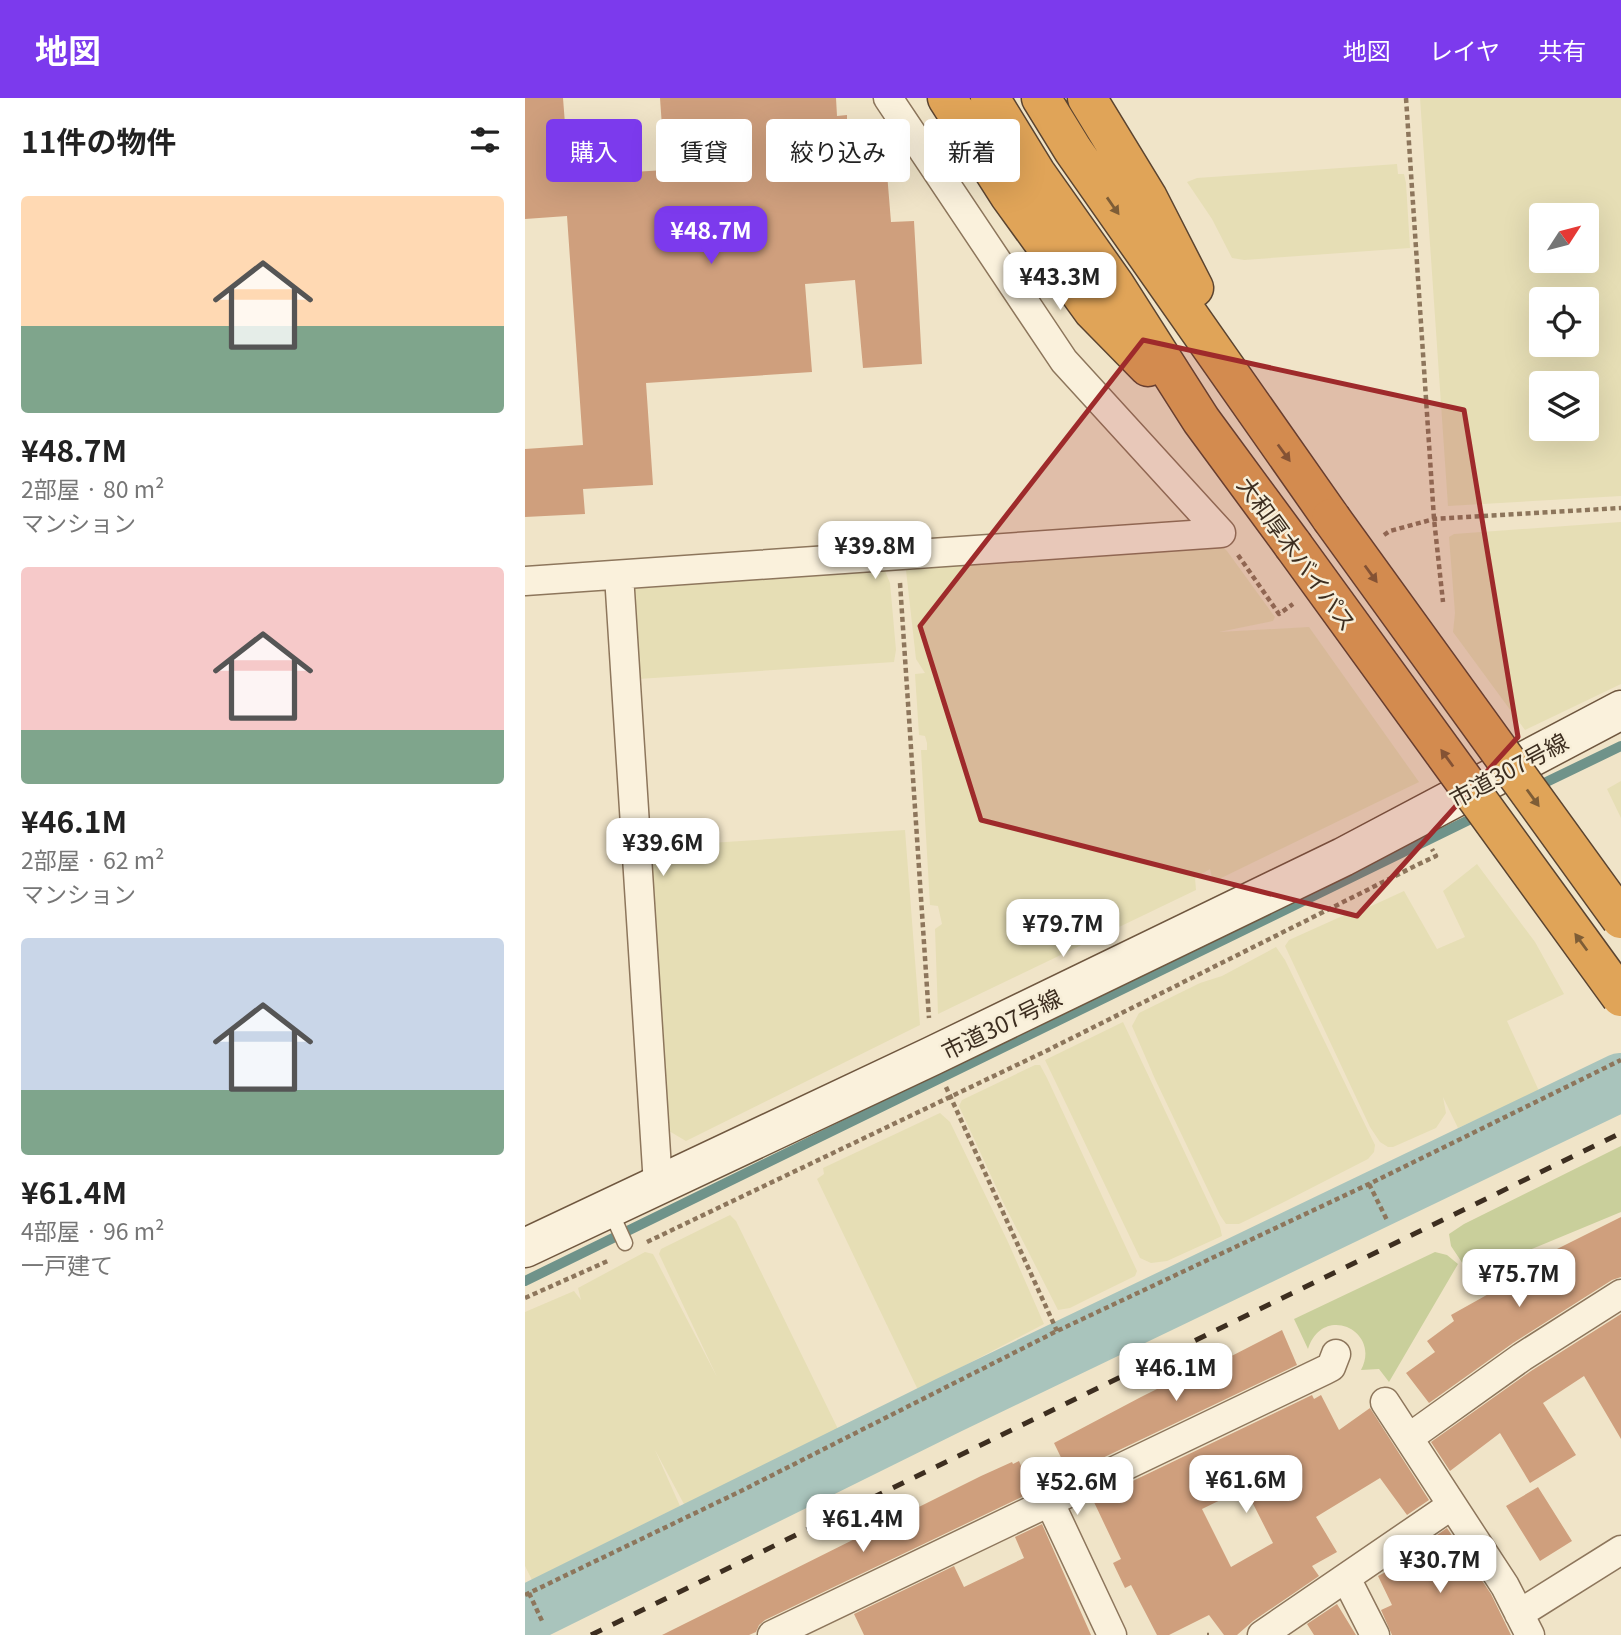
<!DOCTYPE html>
<html lang="ja">
<meta charset="utf-8">
<style>
:root{--surface:#fff;--page:#f6f6f6;--text:#222;--muted:#767676;--accent:#7c3aed}
body{margin:0;font-family:Georgia,"Noto Sans JP",serif;background:var(--page);color:var(--text);height:100vh;display:flex;flex-direction:column;font-size:26px;white-space:nowrap}
*{box-sizing:border-box;margin:0}
p{font-size:23px;color:var(--muted)}
.icon{flex:none;width:38px;height:38px;fill:none;stroke:currentColor;stroke-width:2;stroke-linecap:round;stroke-linejoin:round}
.map{position:relative;flex:1;overflow:hidden}
.sheet{display:flex;flex-direction:column;background:var(--surface);width:525px}
.sheet>*{flex:none}
.top-card{position:absolute;left:21px;top:21px;width:665px;height:63px;display:flex;gap:14px}
.needle{width:46px;rotate:54deg}
.tools{position:absolute;left:1004px;top:105px;display:grid;gap:14px}
.tools a{display:grid;place-items:center;width:70px;height:70px;border-radius:7px;background:var(--surface);box-shadow:0 7px 28px #0002;font-size:35px}
.price{position:absolute;translate:-50% -60px;padding:0 16px;border-radius:14px;background:#fff;color:#222;font-size:23px;line-height:46px;filter:drop-shadow(0 2px 4px #0008)}
.price::after{content:'';position:absolute;left:50%;top:42px;width:21px;height:16px;margin-left:-10px;background:inherit;clip-path:polygon(0 0,100% 0,50% 100%)}
.price.active{background:var(--accent);color:#fff}
ul{padding:0;list-style:none}
li{display:grid;align-content:center;gap:14px;height:371px;padding:0 21px}
li span{display:grid;place-items:center;height:217px;border-radius:7px;color:#555}
li>.icon{margin-inline-start:auto}
span .icon{width:126px;height:126px;fill:#fffc;stroke-width:1}
li b{font-size:30px}
h2{display:flex;justify-content:space-between;align-items:center;height:84px;padding:0 21px;font-size:30px}
.tag{padding:0 24px;border-radius:7px;background:var(--surface);box-shadow:0 7px 28px #0002;font-size:24px;line-height:63px}
.tag.active{background:var(--accent);color:#fff}
header{display:flex;align-items:center;gap:42px;box-sizing:border-box;height:98px;padding:0 35px;background:var(--accent);color:#fff}
header strong{font-size:33px}
nav{display:flex;gap:38px;margin-inline-start:auto;font-size:24px}
main{display:flex;flex:1;min-height:0}
.map>svg:first-child{display:block}
.farmland{fill:#e6deb5;fill-rule:evenodd}
.green{fill:#c9cf9b}
.lines{fill:none;stroke-linecap:round;stroke-linejoin:round}
.stream{stroke:#6f938a;stroke-width:10}
.river{stroke:#a9c4bc;stroke-width:58}
.building{fill:#cf9f7d;fill-rule:evenodd}
.lane-casing{stroke:#8d765c;stroke-width:17}
.street-casing{stroke:#8d765c;stroke-width:31}
.secondary-casing{stroke:#6f573f;stroke-width:41}
.highway-casing{stroke:#5b4430;stroke-width:41}
.path{stroke:#8d765c;stroke-width:4.5;stroke-dasharray:5 3.5;stroke-linecap:butt}
.lane{stroke:#faf1dc;stroke-width:14}
.street{stroke:#faf1dc;stroke-width:28}
.secondary{stroke:#faf1dc;stroke-width:38}
.highway{stroke:#e0a458;stroke-width:38}
.rail{stroke:#3d2e20;stroke-width:5;stroke-dasharray:12 12;stroke-linecap:butt}
.highway-bridge-casing{stroke:#5b4430;stroke-width:41;stroke-linecap:butt}
.highway-bridge{stroke:#e0a458;stroke-width:38}
.oneway{fill:#7e5d36}
.marked{fill:#9e2a2b;fill-opacity:0.2;stroke:#9e2a2b;stroke-width:5;stroke-linejoin:round}
.labels{text-anchor:middle;dominant-baseline:central;stroke-width:5;stroke-linejoin:round;paint-order:stroke}
.street-label{font-size:23px;fill:#3d2e20;stroke:#f7eed8}
</style>
<header>
<strong>地図</strong>
<nav><a>地図</a><a>レイヤ</a><a>共有</a></nav>
</header>
<main>
<section class="sheet">
<h2>11件の物件<svg class="icon" aria-label="filters" viewBox="0 0 24 24"><path d="M4 7h16M4 17h16"/><circle cx="9" cy="7" r="2"/><circle cx="15" cy="17" r="2"/></svg></h2>
<ul>
<li><span style="background:linear-gradient(#ffd9b3 60%,#7fa58c 0)"><svg class="icon" aria-label="home" viewBox="0 0 24 24"><path d="M3 11l9-7 9 7M6 9v11h12V9"/></svg></span><div><b>¥48.7M</b><p>2部屋 · 80 m²</p><p>マンション</p></div></li>
<li><span style="background:linear-gradient(#f6c9c9 75%,#7fa58c 0)"><svg class="icon" aria-label="home" viewBox="0 0 24 24"><path d="M3 11l9-7 9 7M6 9v11h12V9"/></svg></span><div><b>¥46.1M</b><p>2部屋 · 62 m²</p><p>マンション</p></div></li>
<li><span style="background:linear-gradient(#c9d6e8 70%,#7fa58c 0)"><svg class="icon" aria-label="home" viewBox="0 0 24 24"><path d="M3 11l9-7 9 7M6 9v11h12V9"/></svg></span><div><b>¥61.4M</b><p>4部屋 · 96 m²</p><p>一戸建て</p></div></li>
</ul>
</section>
<div class="map">
<svg width="1096" height="1537" viewBox="0 0 1096 1537">
<rect width="100%" height="100%" fill="#f0e4c8"/>
<path class="farmland" d="M895 0H1096V398L923 408ZM1017 117H1062V163H1017ZM1017 201H1062V247H1017ZM1017 285H1062V331H1017Z
M872 66 873 76H879L881 85 885 150 719 162 707 160 687 121 662 84 672 80Z
M1096 424V586L1000 632 928 534 930 515 924 439 929 436Z
M692 448 698 449 702 453 750 519 748 523 694 534 784 529 894 684 688 784 685 771 670 780 671 792 413 916 410 831 417 826 413 808 405 807 396 652H402V645L400 638 394 637 390 576 400 575 391 561 381 472Z
M360 473 365 485 371 552 369 564 113 581 107 491Z
M1096 683V720L1082 691Z
M380 732 395 927 161 1043 144 1033 125 749Z
M952 766 1010 844 1039 896 982 923 1014 993 933 1030 918 999 921 1015 911 1030 868 1049H863L855 1044 845 1029 760 848 764 842 824 815H831L879 793 912 851 940 839 918 793Z
M751 849 760 862 850 1047 849 1054 843 1061 757 1105 714 1126H701L695 1117 630 981 607 928 614 915 675 885 697 878Z
M598 924 695 1129 697 1138 642 1163 626 1165 615 1160 520 962Z
M510 967H515L522 980 612 1173 610 1178 565 1200 545 1210 533 1212 478 1104 434 1008 437 1002Z
M415 1015 425 1024 483 1144 519 1226 393 1292 292 1081 299 1076 298 1070Z
M205 1117 211 1123 313 1331 238 1370 235 1368 233 1372 160 1408 130 1352 155 1408 7 1482 0 1468V1214L49 1193 56 1202 53 1190 120 1154 128 1156 192 1279 134 1156 136 1151Z"/>
<path class="green" d="M1096 1048V1114L1002 1153 965 1185 954 1190 926 1148 924 1136 939 1126Z
M910 1154 922 1157 933 1166 864 1284 854 1271 836 1272C857 1232 797 1205 783 1251L769 1221Z"/>
<g class="lines">
<path class="stream" d="M1011 689 1096 648
M0 1183 954 717"/>
<path class="river" d="M0 1517 424 1307 1096 984"/>
</g>
<path class="building" d="M0 0H38L44 78 140 72 135 0H311L312 18 322 17V22L337 21 340 64 361 63 366 124 389 123 397 266 338 270 330 182 280 186 287 274 121 285 128 387 58 391 60 416 0 419V351L58 347 42 118 0 121Z
M1096 1119V1179L1087 1182 988 1245 904 1305 881 1275 910 1254 902 1243 929 1223 926 1217 1028 1160 1026 1154Z
M1096 1216V1341L1059 1278 1018 1305 1051 1357 1005 1385 975 1335 925 1373 906 1344 1006 1273Z
M757 1232 772 1267 544 1376 529 1345 616 1299 648 1283 650 1287Z
M787 1297 789 1301 796 1297 814 1332 845 1310 904 1402 882 1417 855 1380 791 1419 812 1454 787 1468 794 1478 728 1523 712 1537H699L684 1517 644 1537H632L606 1487 600 1490 588 1465 596 1461 568 1402ZM720 1390 748 1445 706 1469 677 1411Z
M494 1363 507 1394 240 1522 234 1527 231 1534 224 1537H137L456 1378 487 1364 488 1366Z
M1013 1389 1047 1443 1015 1463 981 1408Z
M517 1426 566 1537H339L329 1516 429 1468 439 1489 499 1460 490 1439Z
M922 1430 966 1496 986 1537H867L856 1512 867 1507 853 1478 906 1450 902 1444Z
M812 1506 831 1537H789L782 1526Z"/>
<g class="lines">
<g class="lane-casing">
<path id="lane" d="M85 1112 100 1145"/>
</g>
<g class="street-casing">
<path id="street" d="M363 0 539 263 696 435
M94 477 133 1087
M0 483 696 435
M860 1304 980 1488 1005 1537
M885 1339 997 1259 1096 1196
M525 1405 587 1537
M821 1480 850 1537
M994 1516 1096 1452
M247 1537 800 1272 806 1269 811 1256
M737 1537 927 1407"/>
</g>
<g class="secondary-casing">
<path id="secondary" d="M0 1150 407 958 818 759 1096 612"/>
</g>
<g class="highway-casing">
<path id="highway" d="M422 0 484 97 568 213 623 269
M465 0 511 75 590 187 676 322 768 447
M516 0 548 52 806 420
M562 0 623 100 669 190"/>
</g>
<path class="path" d="M881 0 909 421 918 504
M859 437 865 433 909 421 1096 410
M713 457 754 516 768 506
M375 485 404 920
M421 989 532 1233
M844 1086 863 1124
M122 1144 521 953 894 766 911 758 907 751
M0 1200 85 1162
M4 1495 18 1525
M0 1497 216 1393 532 1233 844 1086 1096 962
M682 1537H684"/>
<use href="#lane" class="lane"/>
<use href="#street" class="street"/>
<use href="#secondary" class="secondary"/>
<use href="#highway" class="highway"/>
<path class="rail" d="M66 1537 1096 1035"/>
<g class="highway-bridge-casing">
<path id="highway-bridge" d="M806 420 1096 821
M768 447 1096 899"/>
</g>
<use href="#highway-bridge" class="highway-bridge"/>
</g>
<defs><path id="oneway-solid" d="M-6-.8H1V-3.2L6.5 0L1 3.2V.8H-6Z" transform="scale(1.75)"/></defs>
<g class="oneway">
<use href="#oneway-solid" transform="translate(588 108) rotate(55)"/>
<use href="#oneway-solid" transform="translate(759 355) rotate(54)"/>
<use href="#oneway-solid" transform="translate(846 476) rotate(54)"/>
<use href="#oneway-solid" transform="translate(922 660) rotate(-126)"/>
<use href="#oneway-solid" transform="translate(1008 700) rotate(54)"/>
<use href="#oneway-solid" transform="translate(1056 844) rotate(-126)"/>
</g>
<path class="marked" d="M618 242 939 312 993 639 832 818 456 722 395 528Z"/>
<g class="labels">
<g class="street-label">
<text transform="translate(773 455) rotate(54)">大和厚木バイパス</text>
<text transform="translate(983 671) rotate(-28)">市道307号線</text>
<text transform="translate(476 925) rotate(-26)">市道307号線</text>
</g>
</g>
</svg>
<div class="tools">
<a><svg class="needle" viewBox="-14 -14 28 28"><path d="M0-13l5 13h-10z" fill="#e53935"/><path d="M0 13l5-13h-10z" fill="#767676"/></svg></a>
<a><svg class="icon" aria-label="locate" viewBox="0 0 24 24"><circle cx="12" cy="12" r="6"/><path d="M12 2v4M12 18v4M2 12h4M18 12h4"/></svg></a>
<a><svg class="icon" aria-label="layers" viewBox="0 0 24 24"><path d="M12 4l9 5-9 5-9-5zM3 14l9 5 9-5"/></svg></a>
</div>
<b class="price active" style="left:186px;top:168px">¥48.7M</b>
<b class="price" style="left:535px;top:214px">¥43.3M</b>
<b class="price" style="left:350px;top:483px">¥39.8M</b>
<b class="price" style="left:138px;top:780px">¥39.6M</b>
<b class="price" style="left:538px;top:861px">¥79.7M</b>
<b class="price" style="left:994px;top:1211px">¥75.7M</b>
<b class="price" style="left:651px;top:1305px">¥46.1M</b>
<b class="price" style="left:721px;top:1417px">¥61.6M</b>
<b class="price" style="left:552px;top:1419px">¥52.6M</b>
<b class="price" style="left:338px;top:1456px">¥61.4M</b>
<b class="price" style="left:915px;top:1497px">¥30.7M</b>
<div class="top-card">
<a class="tag active">購入</a>
<a class="tag">賃貸</a>
<a class="tag">絞り込み</a>
<a class="tag">新着</a>
</div>
</div>
</main>
